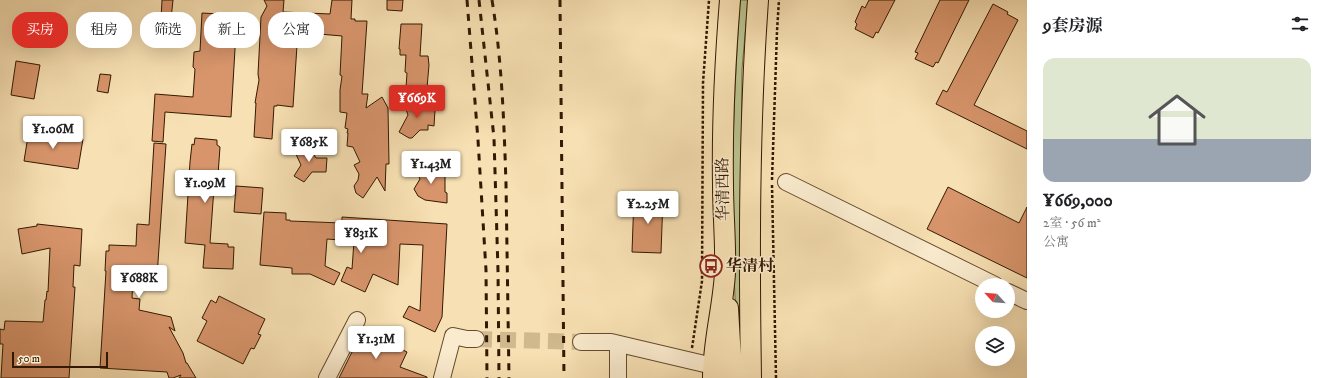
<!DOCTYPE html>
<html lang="zh">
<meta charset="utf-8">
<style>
:root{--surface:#fff;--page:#f6f6f6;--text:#202124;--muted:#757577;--line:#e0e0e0;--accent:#d93025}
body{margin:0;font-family:"IM FELL DW Pica","Noto Serif SC",serif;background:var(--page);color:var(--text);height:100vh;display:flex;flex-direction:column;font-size:15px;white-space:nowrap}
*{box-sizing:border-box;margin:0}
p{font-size:13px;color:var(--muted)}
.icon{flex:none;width:22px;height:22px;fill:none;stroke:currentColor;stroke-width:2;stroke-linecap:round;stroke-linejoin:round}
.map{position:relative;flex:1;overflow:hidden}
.side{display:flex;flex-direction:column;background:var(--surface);width:300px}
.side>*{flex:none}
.guide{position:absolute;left:12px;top:12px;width:380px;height:36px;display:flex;gap:8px}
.needle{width:26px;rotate:296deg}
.tools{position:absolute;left:975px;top:278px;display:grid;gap:8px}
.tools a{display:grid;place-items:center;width:40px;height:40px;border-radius:50%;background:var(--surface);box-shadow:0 4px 16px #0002;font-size:20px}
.scale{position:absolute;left:12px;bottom:10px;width:96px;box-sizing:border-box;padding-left:4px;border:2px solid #331900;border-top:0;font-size:11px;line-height:14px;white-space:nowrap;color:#331900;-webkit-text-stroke:3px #faebce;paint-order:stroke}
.price{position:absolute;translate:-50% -34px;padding:0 9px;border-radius:4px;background:#fff;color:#222;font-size:13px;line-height:26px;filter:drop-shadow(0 1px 2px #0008)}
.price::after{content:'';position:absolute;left:50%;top:24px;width:12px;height:9px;margin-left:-6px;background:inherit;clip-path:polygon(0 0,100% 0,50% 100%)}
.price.on{background:var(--accent);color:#fff}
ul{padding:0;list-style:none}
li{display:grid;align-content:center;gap:8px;height:212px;padding:0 16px}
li+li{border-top:1px solid var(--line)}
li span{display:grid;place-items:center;height:124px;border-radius:12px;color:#555}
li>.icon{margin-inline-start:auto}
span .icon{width:72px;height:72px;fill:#fffc;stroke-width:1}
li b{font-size:17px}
h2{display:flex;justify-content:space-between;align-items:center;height:48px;padding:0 16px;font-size:17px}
.pill{padding:0 14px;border-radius:16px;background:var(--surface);box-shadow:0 4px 16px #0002;font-size:14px;line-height:36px}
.pill.on{background:var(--accent);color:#fff}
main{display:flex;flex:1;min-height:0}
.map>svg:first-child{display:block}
.green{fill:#b9c38f;stroke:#766e48}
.building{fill:#d8956c;stroke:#331900}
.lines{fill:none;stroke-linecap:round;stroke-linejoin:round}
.minor-tunnel{stroke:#d0b88f;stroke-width:16;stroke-dasharray:16 8;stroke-linecap:butt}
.minor-casing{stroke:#644b2d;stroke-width:18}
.major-casing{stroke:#331900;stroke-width:22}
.path{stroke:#331900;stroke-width:2.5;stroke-dasharray:3 2;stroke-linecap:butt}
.minor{stroke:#faebce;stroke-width:16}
.major{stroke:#f7e0b3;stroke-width:20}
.rail{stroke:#331900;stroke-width:3;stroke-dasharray:7 7;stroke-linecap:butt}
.labels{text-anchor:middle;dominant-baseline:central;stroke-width:3;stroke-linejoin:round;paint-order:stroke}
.street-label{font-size:16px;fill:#331900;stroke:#faebce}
.poi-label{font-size:16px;font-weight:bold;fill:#331900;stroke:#faebce;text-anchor:start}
</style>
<main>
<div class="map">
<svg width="1027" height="378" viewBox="0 0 1027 378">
<rect width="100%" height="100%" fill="#f7e0b3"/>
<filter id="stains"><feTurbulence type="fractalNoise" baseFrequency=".005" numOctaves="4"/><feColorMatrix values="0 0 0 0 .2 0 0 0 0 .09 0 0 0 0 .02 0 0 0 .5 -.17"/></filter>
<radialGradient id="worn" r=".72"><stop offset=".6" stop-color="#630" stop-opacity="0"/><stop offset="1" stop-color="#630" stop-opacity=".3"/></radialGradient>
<path class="green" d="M740 0H748L742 69 741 187 745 378H739C736 315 732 251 732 187 733 125 736 62 740 0Z"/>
<path class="building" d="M162 0H173L171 19H161Z
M264 0H284L283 12 330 14 332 0H352L351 19H355V21H367L362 94H368L366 108 382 97 388 108 389 164H386L385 191 377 177 363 198 356 193 354 186 358 180 359 174 354 165 360 162 353 147 347 146 348 133H347L348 129 345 128 347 113 340 112V90L342 76 340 75 342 36 319 34V31L298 30 293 107 277 105V106H274L272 139 254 137 256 103H255L259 80 258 74 261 17 267 6Z
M387 0H403L402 11 387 10Z
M869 0H895L878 33 876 32 873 38 855 29 857 24 855 22 862 6 865 8Z
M940 0H969L938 63 936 62 933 67 915 59 918 53 915 52Z
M993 4 1008 12 1007 14 1018 20 974 105 1027 131V149L936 104 943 90 947 92Z
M202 13 237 15 231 117 165 112 163 142 152 141 155 94 193 97 195 69 193 67 194 52 200 51Z
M401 24H422L420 56H428L429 65 427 88H406L407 73 405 72 406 55H400V49H399Z
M16 61 40 65 34 99 11 95Z
M100 74 111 75 108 93 97 91Z
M416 98 422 108 435 110 434 126 428 125V130H420L412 138H409L399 132 408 115 404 104Z
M29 130 83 139 78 169 24 161Z
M195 138 217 140V145L220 147 218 175 215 174 210 243 228 244V247H234L233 269 203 268 205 245 185 243 190 162 192 144 194 145Z
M154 143 166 144 157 277H133L132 298 140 299 139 310 171 317 175 331 169 327 183 353 186 363H187L196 378H179L181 375 173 378H169L167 372 100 368 106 271H105L106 251H109V245L136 246 137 224 149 225Z
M307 144 316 158H327L326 172H312L304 182 294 176 301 165 294 150Z
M427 162 431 173H445V192L447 193V203L425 200 418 196 414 189 420 179 415 168Z
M236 186 263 188 261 214 234 212Z
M948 187 1019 223 1027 207V278L927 229Z
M634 197 663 198 661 253 632 252Z
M264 212 286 213V220H290V221L342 223V217L447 224 442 317 435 332 403 317 409 306 420 311 423 245 400 244 398 285 373 274 365 292 341 281 347 267 352 269 354 241 327 239 325 266 340 273 334 285 310 274H292V268L260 265Z
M37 224 82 229 80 266 74 265 73 287H75L69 378H1L3 344H0V329L4 330 5 321 43 322 45 300H46L47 291 48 292 50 248 22 254 18 229 37 226Z
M219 296 265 319 258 334 261 335 254 349 251 348 243 364 197 341 207 321 202 318 211 300 216 303Z
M363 330 407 352 400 367 427 377V378H339Z"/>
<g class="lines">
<path class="minor-tunnel" d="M476 339 581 342"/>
<g class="minor-casing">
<path id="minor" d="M786 182 995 285
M1008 292 1027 301
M581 342H611L713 366
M618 344V378
M327 378 357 320
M442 378 453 336 467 339H476"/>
</g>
<g class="major-casing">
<path id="major" d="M728 308 732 378
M713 378C713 342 723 308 725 273 726 244 723 214 723 185 722 123 725 62 730 0
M751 378C749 252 749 126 758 0"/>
</g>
<path class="path" d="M772 180 777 31 779 0
M772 185 776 378
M692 348 702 281 703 83 709 0"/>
<use href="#minor" class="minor"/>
<use href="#major" class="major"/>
<path class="rail" d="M467 0 478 140 486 270 487 378
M479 0 494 138 498 271 499 378
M492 0C502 61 504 123 506 184 507 249 508 313 509 378
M560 0 564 378"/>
</g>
<defs>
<g id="bus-ring" transform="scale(1.15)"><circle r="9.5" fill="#faebce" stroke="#8f2418" stroke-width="1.5"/><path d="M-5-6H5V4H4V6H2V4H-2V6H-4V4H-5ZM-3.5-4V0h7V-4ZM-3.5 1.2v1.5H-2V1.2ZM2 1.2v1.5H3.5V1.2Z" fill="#8f2418"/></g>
</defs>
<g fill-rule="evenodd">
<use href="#bus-ring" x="711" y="266"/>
</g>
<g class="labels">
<g class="street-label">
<text transform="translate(723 189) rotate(-91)">华清西路</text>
</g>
<g class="poi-label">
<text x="726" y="266">华清村</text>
</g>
</g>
<rect width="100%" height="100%" filter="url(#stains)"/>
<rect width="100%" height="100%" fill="url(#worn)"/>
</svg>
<div class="tools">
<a><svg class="needle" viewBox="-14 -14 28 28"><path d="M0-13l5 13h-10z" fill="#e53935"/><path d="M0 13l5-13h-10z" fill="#757577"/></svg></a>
<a><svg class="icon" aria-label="layers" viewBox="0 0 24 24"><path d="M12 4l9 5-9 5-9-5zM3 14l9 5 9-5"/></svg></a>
</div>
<div class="scale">50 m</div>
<b class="price on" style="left:417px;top:119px">¥669K</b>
<b class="price" style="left:53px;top:150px">¥1.06M</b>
<b class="price" style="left:309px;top:163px">¥685K</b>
<b class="price" style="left:431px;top:185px">¥1.43M</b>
<b class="price" style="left:205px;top:204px">¥1.09M</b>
<b class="price" style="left:648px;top:225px">¥2.25M</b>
<b class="price" style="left:361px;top:254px">¥831K</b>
<b class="price" style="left:139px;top:299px">¥688K</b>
<b class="price" style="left:376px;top:360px">¥1.31M</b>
<div class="guide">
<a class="pill on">买房</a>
<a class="pill">租房</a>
<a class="pill">筛选</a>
<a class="pill">新上</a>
<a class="pill">公寓</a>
</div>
</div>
<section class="side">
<h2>9套房源<svg class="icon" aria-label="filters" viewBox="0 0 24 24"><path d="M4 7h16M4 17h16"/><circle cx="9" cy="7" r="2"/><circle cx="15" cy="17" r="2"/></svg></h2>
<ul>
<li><span style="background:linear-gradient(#dfe7d0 65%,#9aa5b1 0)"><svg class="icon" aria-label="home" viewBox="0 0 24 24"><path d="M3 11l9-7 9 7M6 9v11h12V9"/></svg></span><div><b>¥669,000</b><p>2室 · 56 m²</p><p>公寓</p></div></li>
</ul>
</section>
</main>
